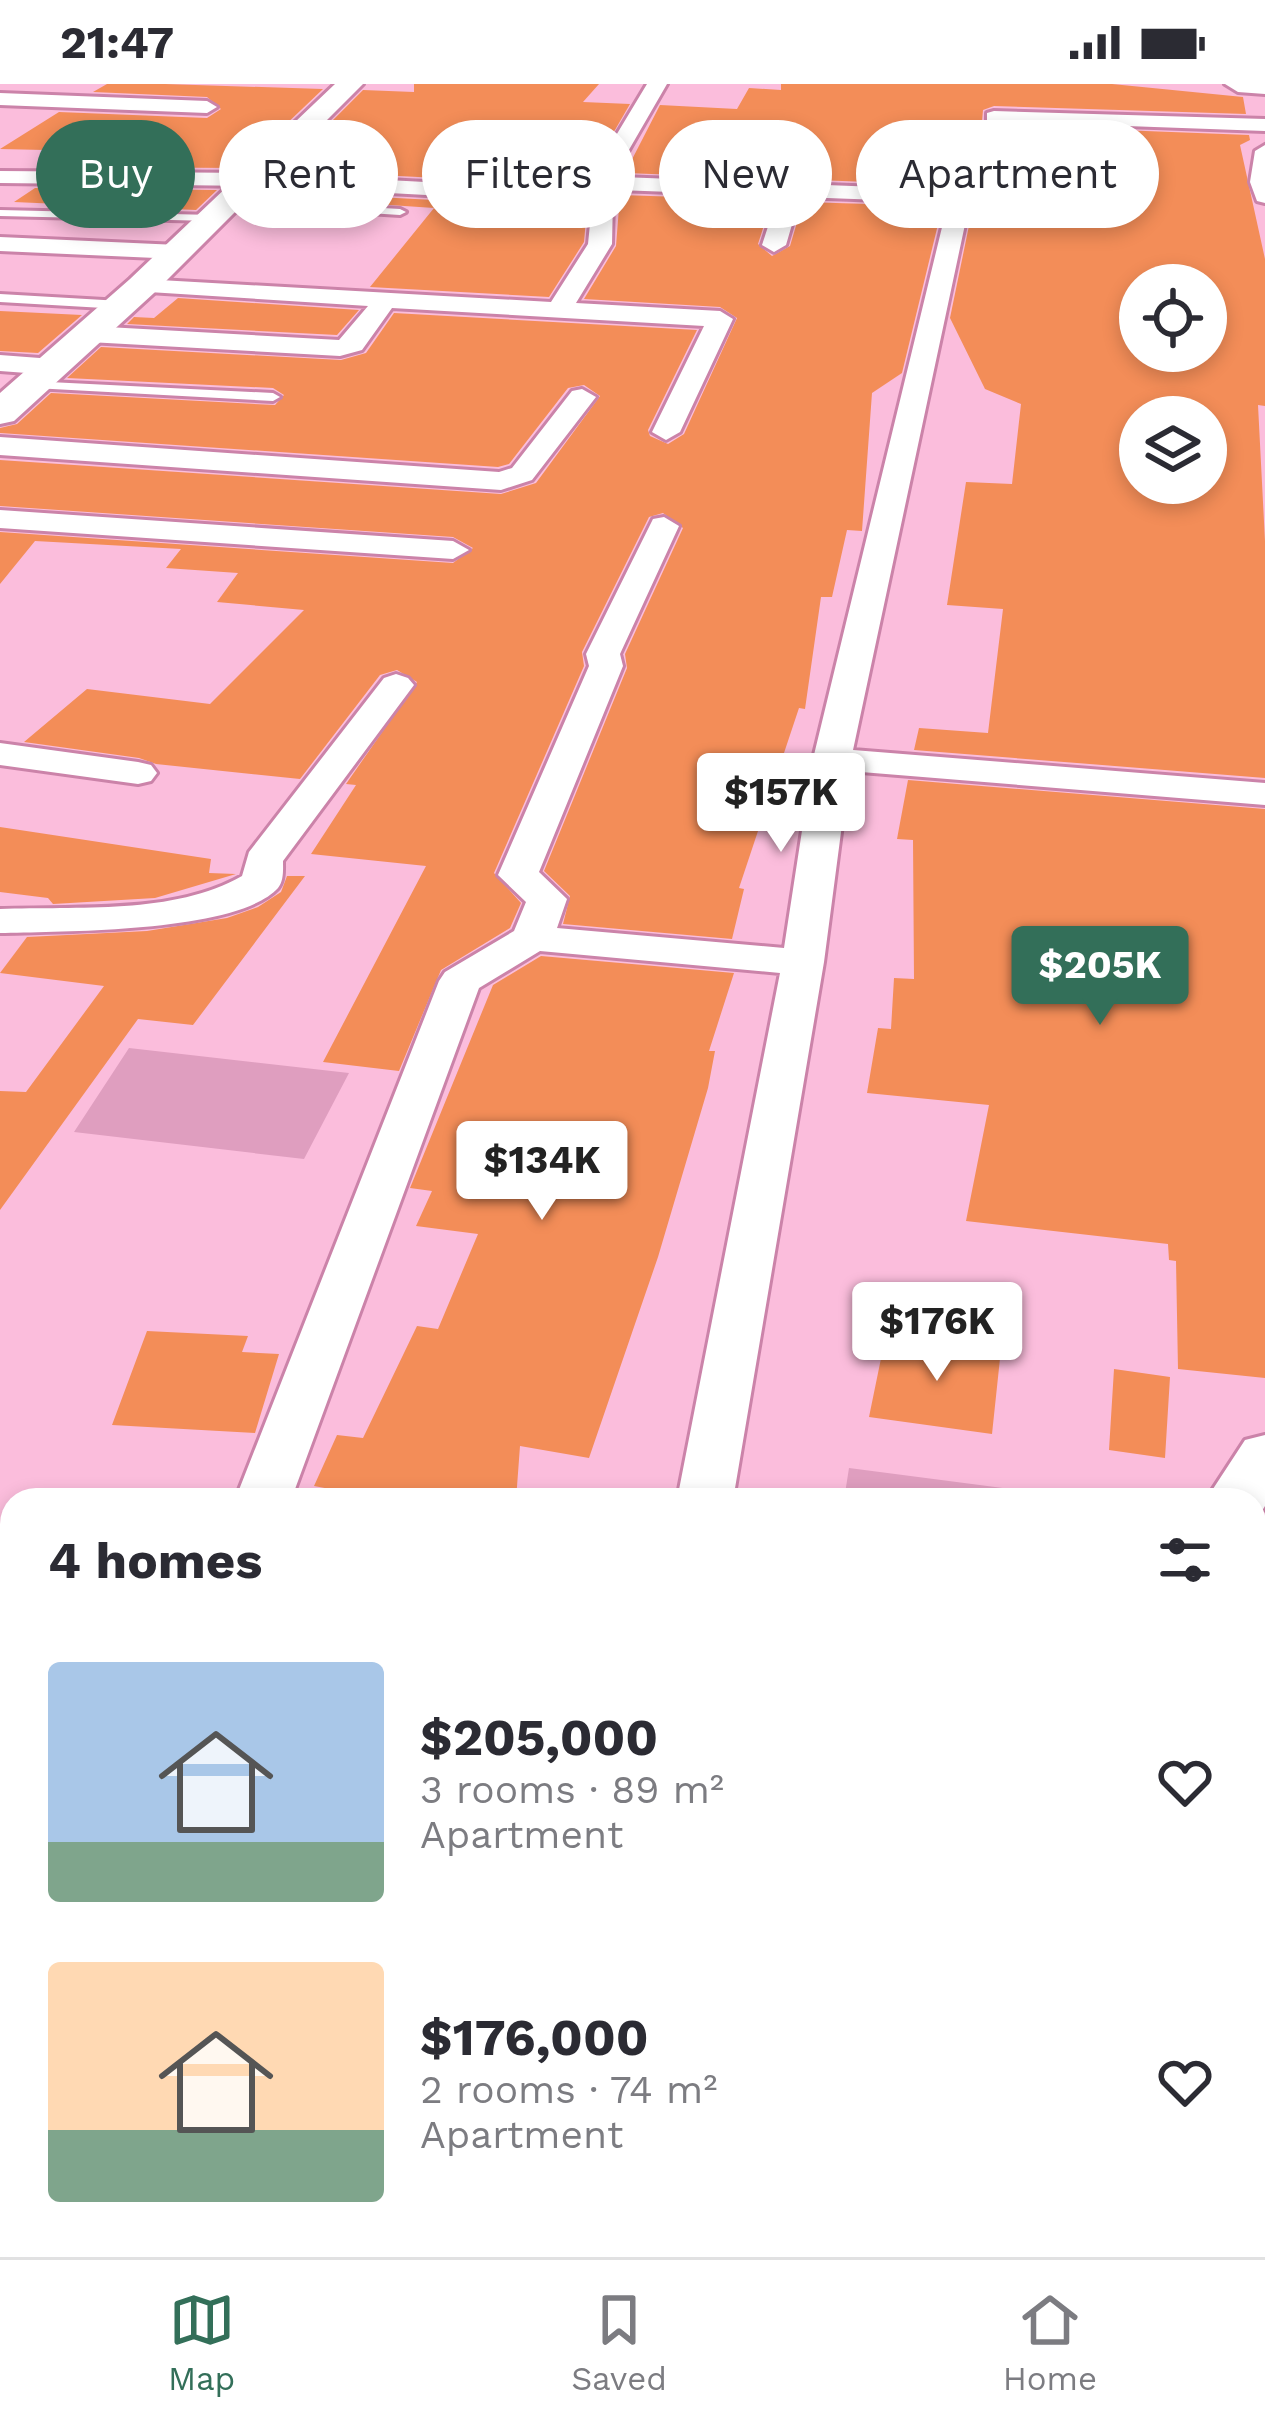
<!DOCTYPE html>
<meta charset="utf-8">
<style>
:root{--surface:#fff;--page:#f2f2f3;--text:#2b2b33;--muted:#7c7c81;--line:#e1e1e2;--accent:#336f59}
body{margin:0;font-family:"Work Sans",sans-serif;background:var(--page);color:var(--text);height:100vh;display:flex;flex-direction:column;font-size:45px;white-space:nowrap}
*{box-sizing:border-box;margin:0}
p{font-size:39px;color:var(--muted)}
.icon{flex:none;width:66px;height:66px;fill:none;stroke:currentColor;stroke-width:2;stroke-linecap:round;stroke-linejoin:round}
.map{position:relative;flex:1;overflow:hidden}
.details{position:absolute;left:0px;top:1404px;width:1266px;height:771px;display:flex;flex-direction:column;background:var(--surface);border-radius:36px 36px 0 0;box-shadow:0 6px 18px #0003}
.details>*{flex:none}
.hud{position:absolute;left:36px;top:36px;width:1194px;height:108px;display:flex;gap:24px}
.fabs{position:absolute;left:1119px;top:180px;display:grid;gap:24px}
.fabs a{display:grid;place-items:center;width:108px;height:108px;border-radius:50%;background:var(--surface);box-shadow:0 6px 18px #0003;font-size:60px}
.price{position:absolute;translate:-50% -102px;padding:0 27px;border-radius:12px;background:#fff;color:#222;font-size:39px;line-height:78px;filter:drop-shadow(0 3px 6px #0008)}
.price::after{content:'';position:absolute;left:50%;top:72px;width:36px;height:27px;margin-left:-18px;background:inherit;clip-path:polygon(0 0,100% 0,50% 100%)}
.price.on{background:var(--accent);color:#fff}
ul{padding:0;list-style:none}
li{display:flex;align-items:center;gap:36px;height:300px;padding:0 48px}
li span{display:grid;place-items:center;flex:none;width:336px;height:240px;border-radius:12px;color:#555}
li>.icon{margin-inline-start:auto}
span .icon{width:144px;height:144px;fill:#fffc;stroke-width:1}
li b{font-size:51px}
h2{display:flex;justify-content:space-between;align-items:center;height:144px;padding:0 48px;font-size:51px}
.chip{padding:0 42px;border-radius:54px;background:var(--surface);box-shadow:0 6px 18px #0003;font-size:42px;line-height:108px}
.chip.on{background:var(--accent);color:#fff}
.status{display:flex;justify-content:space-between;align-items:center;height:84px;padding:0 60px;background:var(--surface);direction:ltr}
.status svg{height:33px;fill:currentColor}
.tabs{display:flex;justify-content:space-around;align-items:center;height:168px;border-top:3px solid var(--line);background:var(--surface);font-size:33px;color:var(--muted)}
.tabs a{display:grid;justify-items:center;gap:6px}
.tabs .on{color:var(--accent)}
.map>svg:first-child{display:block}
.green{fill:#df9ebf}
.building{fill:#f38d58;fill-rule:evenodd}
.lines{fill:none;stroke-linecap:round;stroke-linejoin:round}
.lane-casing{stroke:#cb83a9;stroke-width:6}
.street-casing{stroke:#cb83a9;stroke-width:6}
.secondary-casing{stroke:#cb83a9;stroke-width:6}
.primary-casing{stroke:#cb83a9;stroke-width:6}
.lane{fill:#fff;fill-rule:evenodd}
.street{fill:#fff;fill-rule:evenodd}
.secondary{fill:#fff;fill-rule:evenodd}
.primary{fill:#fff;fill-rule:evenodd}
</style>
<div class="status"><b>21:47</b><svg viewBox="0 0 49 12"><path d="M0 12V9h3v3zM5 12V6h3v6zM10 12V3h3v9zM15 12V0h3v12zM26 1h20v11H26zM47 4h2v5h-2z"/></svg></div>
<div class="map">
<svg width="1265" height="2173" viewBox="0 0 1265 2173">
<rect width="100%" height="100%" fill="#fbbddc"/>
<path class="green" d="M129 964 349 989 304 1075 74 1048Z
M849 1384 1094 1416H844Z"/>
<path class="building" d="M107 0H165L323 5 240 84 65 83 89 67 0 65 59 28 207 34 221 25 207 13 93 8Z
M414 0H599L583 18 630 20 593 84 529 78 511 62 499 67 500 74 524 92 595 97 593 102 283 86 363 6 414 8Z
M781 0H1112L1243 13 1246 30 994 22 983 26 982 37 987 41 1249 51 1250 56 1240 61 1265 175V322L1258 321 1265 457V694L914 666 919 644 988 649 1003 525 947 521 966 398 1012 400 1021 320 985 305 950 234 971 132 957 109 947 73 932 67 919 75 923 100 625 89 660 21 737 25 749 4 781 6ZM1140 201H1206V267H1140ZM1140 333H1206V399H1140Z
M35 104 217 106 196 126 14 118Z
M263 107 587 124 584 158 549 213 370 203 434 124 257 112Z
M620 111 772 116 758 160 772 172 790 162 803 118 933 122 940 132 902 289 872 309 862 447 847 446 832 513H821L805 625 799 624 739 804 744 805 732 855 563 840 570 812 544 787 627 584 625 570 683 444 663 429 649 433 582 568 584 582 494 789 521 819 510 844 441 886 399 987 323 978 426 782 311 770 356 701 346 700 417 598 397 586 380 591 300 695 156 680 139 674 24 658 87 605 210 620 304 526 217 518 238 489 166 484 181 465 35 457 0 500V448L453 479 473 464 453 453 0 422V376L501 410 536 399 600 312 584 301 568 304 509 380 498 383 0 349V344L17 340 51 309 275 321 284 311 273 304 67 294 101 263 341 276 366 269 394 229 697 246 648 346 650 352 668 360 684 350 737 234 720 223 584 215 616 162Z
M178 214 359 226 337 251 127 240 134 233 154 234Z
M0 227 82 231 38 269 0 267Z
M908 696 1265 725V1294L1178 1285 1176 1177 1169 1176 1168 1160 966 1137 989 1021 867 1009 878 944 891 945 894 894 914 895 913 756 897 755Z
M0 743 211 775 209 789 236 790 155 814 53 820 48 814 0 808Z
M287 792H305L193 941 138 935 0 1126V1007L26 1008 104 902 0 889 27 853 147 847 227 834 258 823 281 808Z
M541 872 734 889 709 967H715L708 1004 658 1173 589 1374 520 1362 516 1416H325L330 1405 314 1402 337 1351 363 1354 417 1242 438 1245 478 1150 416 1142 432 1107 410 1104 493 901Z
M147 1247 248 1252 242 1268 279 1270 255 1349 112 1341Z
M886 1250 1001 1265 992 1350 869 1333Z
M1114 1285 1170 1293 1165 1374 1109 1366Z"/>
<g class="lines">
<g class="lane-casing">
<path id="lane" d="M503 67H511L527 82 615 91 610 94 524 88 503 71Z
M230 115 400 125 406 128 400 131 226 120Z
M0 126 213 131 219 134 213 137 0 132Z
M0 210 121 217 127 221 121 225 0 218Z
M29 297 273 309 280 313 273 317 34 304 29 303Z"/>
</g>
<g class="street-casing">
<path id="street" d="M647 0H667L619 83 621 93 929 105 923 77 934 71 945 77 953 111 967 131 853 666 1265 699V721L849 687 824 878 733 1416H677L780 889 540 867 479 904 291 1416H235L439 897 445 888 514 847 526 818 498 791 589 582 586 570 653 435 664 433 679 442 620 570 623 582 539 788 567 815 557 844 784 864 813 675 945 131 935 118 800 113 786 161 774 168 762 161 778 112 618 106 613 114 612 160 576 219 720 227 733 235 680 348 666 356 652 348 704 242 392 224 362 266 340 272 89 258 76 250 89 242 339 256 368 222 133 207V197L142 195 551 218 588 160 592 120 259 102 0 99V87L255 89 595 107 600 99 597 83Z
M0 9 207 17 217 23 207 29 0 21Z
M994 27 1265 35V47L987 37V29Z
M1265 61V119L1257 117 1250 98 1255 67Z
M0 153 178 161 190 168 178 175 0 167Z
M0 271 53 275 66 283 53 291 0 287Z
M582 305 596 313 532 396 501 406 0 371V353L499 388 512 384 572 307Z
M0 426 453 457 469 466 453 475 0 444Z
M396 590 408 594 414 601 283 777C283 786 284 796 278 804 237 849 61 847 0 849V825C77 822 174 831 242 792L249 768 384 594Z
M0 659 138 678 151 681 157 689 151 697 138 700 0 681Z
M1265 1351V1422L1260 1430 1254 1432V1416H1212L1211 1408 1245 1356Z
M1254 1529 1265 1533V1615L1254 1611Z
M531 2163H607L605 2173H529Z"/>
</g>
<g class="secondary-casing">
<path id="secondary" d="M1225 0H1265V10L1238 8Z"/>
</g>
<g class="primary-casing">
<path id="primary" d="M335 0H363L154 209 14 337 0 340V309L130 195Z"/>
</g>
<use href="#lane" class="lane"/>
<use href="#street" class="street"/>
<use href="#secondary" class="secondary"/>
<use href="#primary" class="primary"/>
</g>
</svg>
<div class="fabs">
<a><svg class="icon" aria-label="locate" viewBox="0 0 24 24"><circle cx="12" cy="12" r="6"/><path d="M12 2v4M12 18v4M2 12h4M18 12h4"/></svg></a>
<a><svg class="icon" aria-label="layers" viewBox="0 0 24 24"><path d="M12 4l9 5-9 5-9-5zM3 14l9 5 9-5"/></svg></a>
</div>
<b class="price" style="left:781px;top:771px">$157K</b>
<b class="price on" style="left:1100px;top:944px">$205K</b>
<b class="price" style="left:542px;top:1139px">$134K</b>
<b class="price" style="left:937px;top:1300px">$176K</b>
<div class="hud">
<a class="chip on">Buy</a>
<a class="chip">Rent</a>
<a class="chip">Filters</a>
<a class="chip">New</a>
<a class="chip">Apartment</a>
</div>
<section class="details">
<h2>4 homes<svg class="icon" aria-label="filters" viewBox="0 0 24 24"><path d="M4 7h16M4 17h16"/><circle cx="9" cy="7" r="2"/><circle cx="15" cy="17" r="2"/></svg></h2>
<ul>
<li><span style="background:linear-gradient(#a9c7e8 75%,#7fa58c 0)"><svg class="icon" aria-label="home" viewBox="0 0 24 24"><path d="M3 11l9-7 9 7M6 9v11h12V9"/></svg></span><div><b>$205,000</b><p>3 rooms · 89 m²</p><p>Apartment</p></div><svg class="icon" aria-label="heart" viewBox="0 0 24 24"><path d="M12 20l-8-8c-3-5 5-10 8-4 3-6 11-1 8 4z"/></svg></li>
<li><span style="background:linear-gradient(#ffd9b3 70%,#7fa58c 0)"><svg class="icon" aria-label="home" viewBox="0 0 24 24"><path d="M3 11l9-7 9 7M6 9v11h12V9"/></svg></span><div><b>$176,000</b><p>2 rooms · 74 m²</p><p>Apartment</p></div><svg class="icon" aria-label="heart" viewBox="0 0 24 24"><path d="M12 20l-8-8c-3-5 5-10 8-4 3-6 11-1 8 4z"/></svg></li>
</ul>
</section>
</div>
<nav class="tabs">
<a class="on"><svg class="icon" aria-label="map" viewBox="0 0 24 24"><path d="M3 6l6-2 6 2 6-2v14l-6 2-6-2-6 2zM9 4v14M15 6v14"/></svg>Map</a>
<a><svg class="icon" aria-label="saved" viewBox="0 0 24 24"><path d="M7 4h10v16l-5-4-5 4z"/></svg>Saved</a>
<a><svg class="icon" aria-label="home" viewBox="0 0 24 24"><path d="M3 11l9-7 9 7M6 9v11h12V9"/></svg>Home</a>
</nav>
